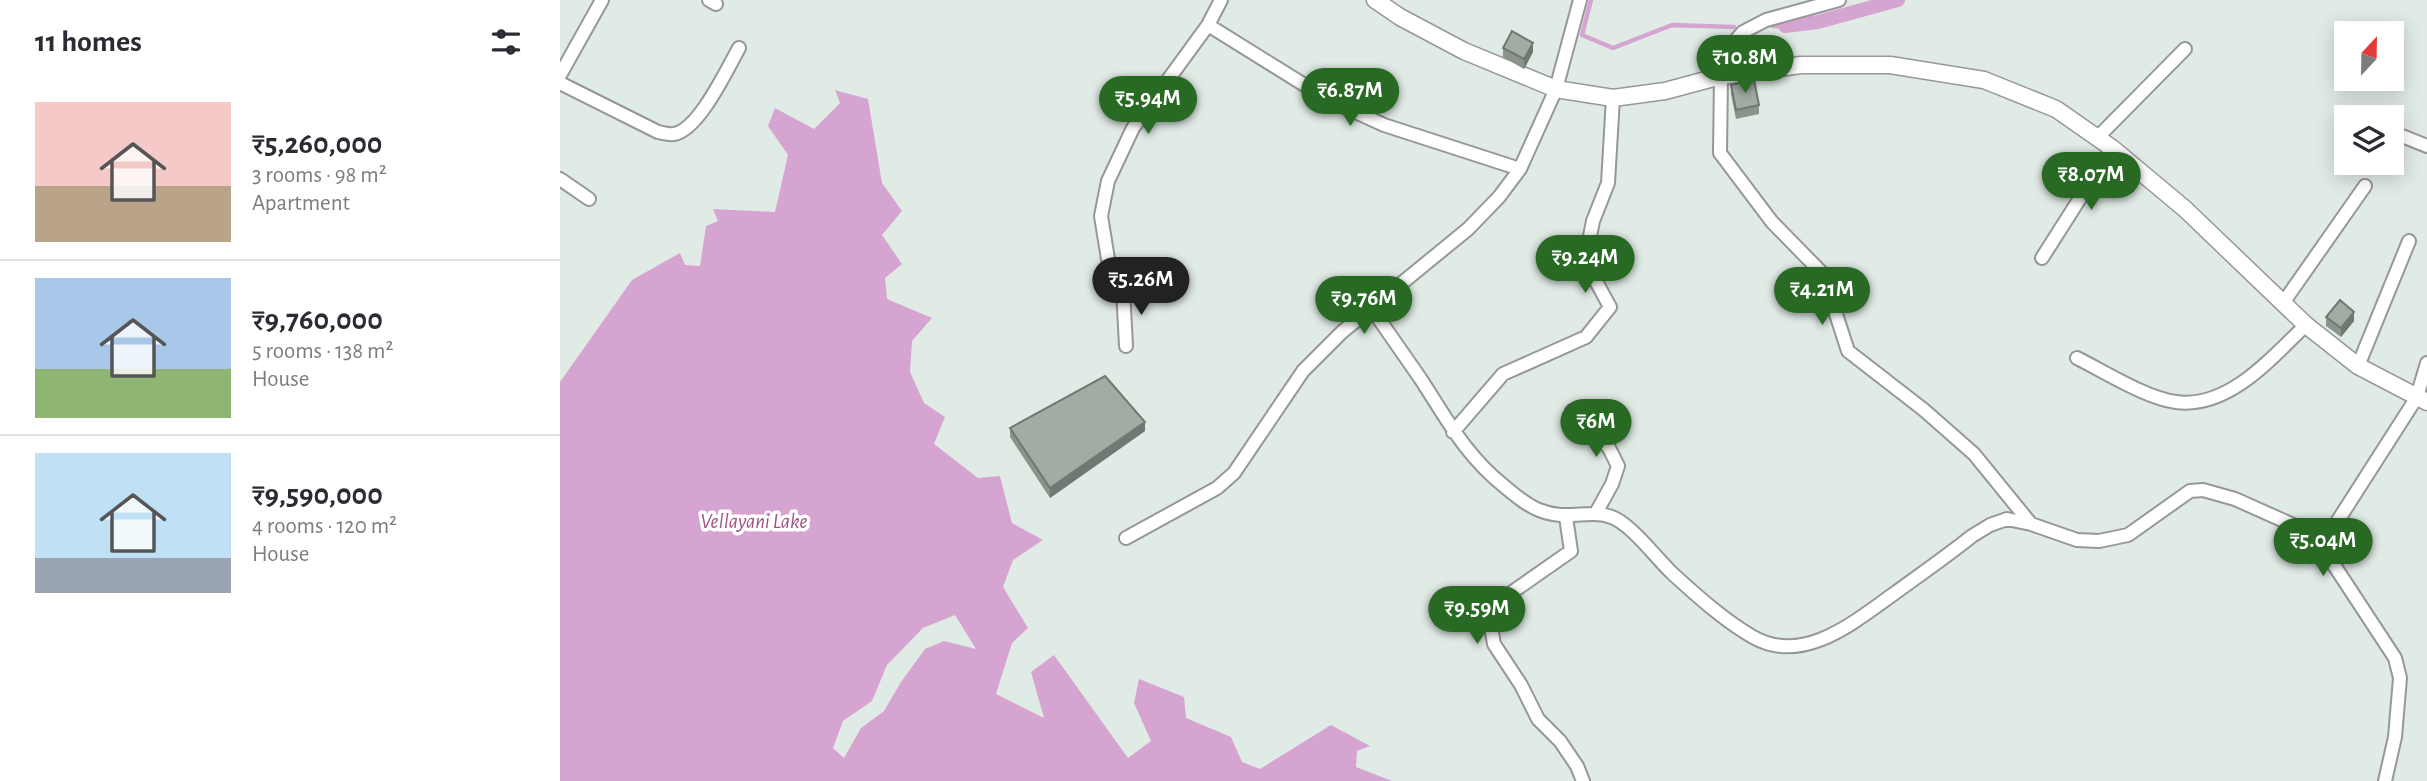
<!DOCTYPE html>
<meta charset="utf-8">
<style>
:root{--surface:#fff;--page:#f2f2f3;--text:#2b2b33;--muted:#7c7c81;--line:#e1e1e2;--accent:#286923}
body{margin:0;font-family:"Alegreya Sans",sans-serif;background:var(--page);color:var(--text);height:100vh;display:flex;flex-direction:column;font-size:26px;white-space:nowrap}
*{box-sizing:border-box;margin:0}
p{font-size:23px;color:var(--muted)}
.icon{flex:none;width:38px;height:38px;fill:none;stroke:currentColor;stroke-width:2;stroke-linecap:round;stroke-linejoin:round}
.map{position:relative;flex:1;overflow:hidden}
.side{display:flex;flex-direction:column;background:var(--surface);width:560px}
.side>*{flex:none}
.needle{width:46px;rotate:22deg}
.fabs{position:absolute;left:1774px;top:21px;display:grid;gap:14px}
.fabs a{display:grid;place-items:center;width:70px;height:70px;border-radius:0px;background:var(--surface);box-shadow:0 4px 18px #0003;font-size:35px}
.price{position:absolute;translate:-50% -60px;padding:0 16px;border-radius:24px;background:var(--accent);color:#fff;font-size:23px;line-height:46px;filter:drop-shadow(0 2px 4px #0008)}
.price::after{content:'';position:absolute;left:50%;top:42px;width:21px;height:16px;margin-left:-10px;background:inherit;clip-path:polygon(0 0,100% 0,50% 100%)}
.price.current{background:#222;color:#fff}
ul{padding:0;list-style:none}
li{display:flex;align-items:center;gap:21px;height:175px;padding:0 35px}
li+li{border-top:2px solid var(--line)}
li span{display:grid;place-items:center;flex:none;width:196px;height:140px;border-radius:0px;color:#555}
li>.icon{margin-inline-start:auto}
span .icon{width:84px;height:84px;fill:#fffc;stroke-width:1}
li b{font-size:30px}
h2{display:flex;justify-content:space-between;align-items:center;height:84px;padding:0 35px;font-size:30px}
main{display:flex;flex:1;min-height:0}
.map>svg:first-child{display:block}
.water{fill:#d6a4d1;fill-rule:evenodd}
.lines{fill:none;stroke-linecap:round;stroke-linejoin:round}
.stream{stroke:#d6a4d1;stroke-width:4.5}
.canal{stroke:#d6a4d1;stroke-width:14}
.minor-casing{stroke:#979797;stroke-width:16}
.tertiary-casing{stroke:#979797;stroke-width:19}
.minor{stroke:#fff;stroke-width:12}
.tertiary{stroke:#fff;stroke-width:16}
.wall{fill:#8a948d}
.shaded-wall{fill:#707873}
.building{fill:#a0aca4;stroke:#707873;stroke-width:2}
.labels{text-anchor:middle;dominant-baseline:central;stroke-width:7;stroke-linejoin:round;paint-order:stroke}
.water-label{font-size:21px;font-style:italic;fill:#a15082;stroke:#fff}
</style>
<main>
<section class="side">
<h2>11 homes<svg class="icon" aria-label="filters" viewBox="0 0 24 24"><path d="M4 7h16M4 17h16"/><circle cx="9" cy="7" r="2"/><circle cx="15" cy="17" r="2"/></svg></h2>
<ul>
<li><span style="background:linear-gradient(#f6c9c9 60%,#b9a48a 0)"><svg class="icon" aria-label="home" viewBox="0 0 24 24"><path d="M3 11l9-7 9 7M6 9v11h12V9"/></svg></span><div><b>₹5,260,000</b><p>3 rooms · 98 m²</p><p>Apartment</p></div></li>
<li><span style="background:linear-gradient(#a9c7e8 65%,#8fb573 0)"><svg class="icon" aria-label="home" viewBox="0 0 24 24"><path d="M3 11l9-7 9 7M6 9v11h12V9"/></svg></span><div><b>₹9,760,000</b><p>5 rooms · 138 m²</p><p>House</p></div></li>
<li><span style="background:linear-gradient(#bfe0f5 75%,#9aa5b1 0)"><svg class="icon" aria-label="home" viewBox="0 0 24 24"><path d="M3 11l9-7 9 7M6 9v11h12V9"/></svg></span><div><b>₹9,590,000</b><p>4 rooms · 120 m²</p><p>House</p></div></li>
</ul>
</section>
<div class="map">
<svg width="1867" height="781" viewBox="0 0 1867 781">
<rect width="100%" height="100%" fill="#e1ebe6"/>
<path class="water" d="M275 90 308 99 322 183 342 211 322 235 342 264 325 278 327 299 372 318 352 341 350 372 364 403 385 417 374 444 418 478 440 476 452 523 483 540 453 560 443 587 468 628 452 643 436 694 484 718 471 672 494 655 568 758 591 741 574 703 579 679 624 697 626 718 671 737 682 762 700 769 771 725 810 746 797 751 796 767 832 781H0V382L72 280 120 253 125 265 140 266 146 226 158 221 153 209 215 212 228 155 208 126 215 108 254 129 280 103ZM395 615 416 649 384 641 365 649 341 682 324 711 301 728 284 758 273 748 283 721 312 701 327 665 363 628Z"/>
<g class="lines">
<path class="stream" d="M1031 0 1022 35 1053 48 1112 25 1174 27
M1213 26H1225"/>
<path class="canal" d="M1225 26 1258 22 1338 0"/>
<g class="minor-casing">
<path id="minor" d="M149 0 156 4
M1279 0 1206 20 1183 32 1168 49 1161 76 1160 153 1212 222 1263 274 1288 351 1364 410 1414 454 1471 524
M648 25 767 99 824 125 960 169
M0 75 42 0
M0 83 98 132C103 133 110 135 114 134 139 130 167 69 179 48
M1832 132 1867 146
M1537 138 1625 49
M0 179 29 199
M1482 258 1552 148
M1723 303 1805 186
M812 309C828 332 844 355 860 378 887 419 905 455 944 486 955 495 966 505 979 510 1013 524 1037 502 1065 525 1083 539 1097 559 1113 574 1137 596 1165 621 1193 637 1244 666 1295 621 1335 593 1361 574 1387 556 1412 536L1430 525 1447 519 1471 524 1517 540 1539 541 1568 535 1630 491 1643 490 1675 499 1769 541
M566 346 563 289 548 259 541 216 548 181 573 128 648 25 661 0
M1517 358C1545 372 1586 398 1616 402 1669 409 1711 358 1746 325
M1798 366 1849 241
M1012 411 1049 448 1058 466 1052 484 1036 513
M893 432 943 374 1026 337 1050 307 1025 261 1033 221 1048 183 1053 98
M1006 517 1011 551 928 609 934 644 961 685 978 719 1000 741 1017 766 1023 781
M566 538 657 488 674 473 743 371 782 332 908 229 939 197 960 169 996 89 1020 0
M1825 781 1835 737 1840 678 1835 658 1772 562 1769 541 1777 522 1857 397 1867 363"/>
</g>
<g class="tertiary-casing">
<path id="tertiary" d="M815 0 840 17 904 51 996 89 1053 98 1105 91 1161 76 1241 65H1330L1424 80 1496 109 1552 148 1625 209 1746 325 1798 366 1867 402"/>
</g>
<use href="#minor" class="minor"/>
<use href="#tertiary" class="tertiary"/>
</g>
<path class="wall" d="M943 48 973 52 964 69 943 57Z
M1171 85 1199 105V114L1176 119 1171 94Z
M1766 317 1794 321 1781 337 1766 326Z
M450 428 585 431 490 498 450 437Z"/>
<path class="shaded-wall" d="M973 43V52L964 69V59Z
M1794 312V321L1781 337V328Z
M585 422V431L490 498V488Z"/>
<path class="building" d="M952 31 973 43 964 59 943 48Z
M1194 80 1199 105 1176 110 1171 85Z
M1780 300 1794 312 1781 328 1766 317Z
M545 376 585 422 490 488 450 428Z"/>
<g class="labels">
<g class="water-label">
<text x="194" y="521">Vellayani Lake</text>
</g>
</g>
</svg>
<div class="fabs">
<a><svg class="needle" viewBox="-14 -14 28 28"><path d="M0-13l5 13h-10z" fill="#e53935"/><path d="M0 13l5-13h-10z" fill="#7c7c81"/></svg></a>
<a><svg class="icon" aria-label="layers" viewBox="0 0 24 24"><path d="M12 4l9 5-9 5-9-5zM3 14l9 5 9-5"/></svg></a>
</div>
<b class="price" style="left:1185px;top:95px">₹10.8M</b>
<b class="price" style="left:790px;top:128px">₹6.87M</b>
<b class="price" style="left:588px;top:136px">₹5.94M</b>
<b class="price" style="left:1531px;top:212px">₹8.07M</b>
<b class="price" style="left:1025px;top:295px">₹9.24M</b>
<b class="price current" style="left:581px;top:317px">₹5.26M</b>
<b class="price" style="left:1262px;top:327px">₹4.21M</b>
<b class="price" style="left:804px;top:336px">₹9.76M</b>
<b class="price" style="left:1036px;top:459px">₹6M</b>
<b class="price" style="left:1763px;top:578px">₹5.04M</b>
<b class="price" style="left:917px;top:646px">₹9.59M</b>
</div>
</main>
